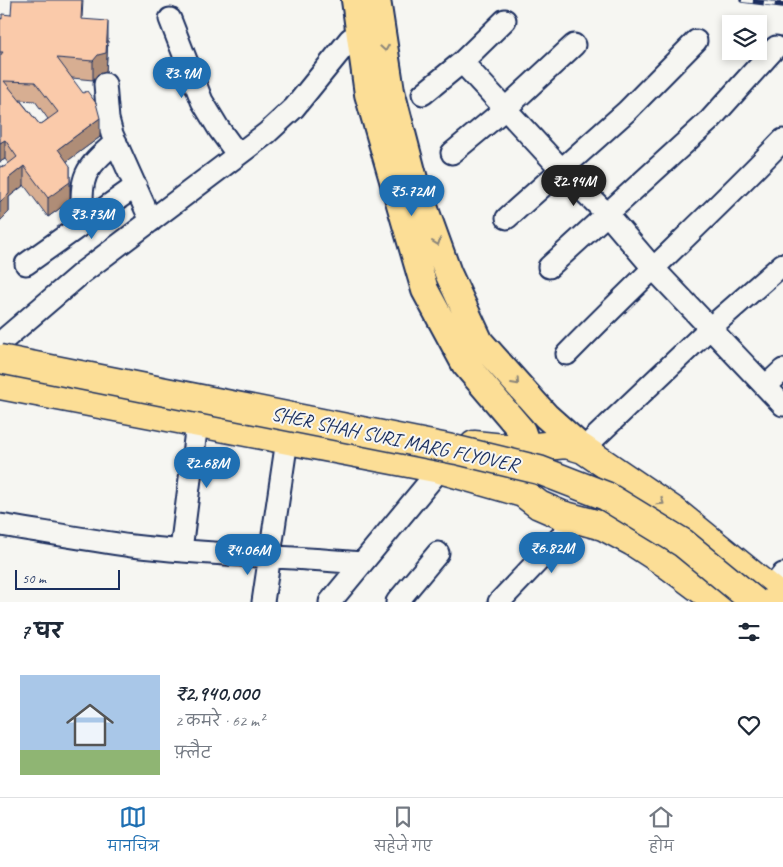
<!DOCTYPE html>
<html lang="hi">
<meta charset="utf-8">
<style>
:root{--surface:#fff;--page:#f2f2f3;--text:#1f2937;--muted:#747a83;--line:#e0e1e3;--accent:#1f6fb2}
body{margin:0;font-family:Caveat,"Playpen Sans Deva",sans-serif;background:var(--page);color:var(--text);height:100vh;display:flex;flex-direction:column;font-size:19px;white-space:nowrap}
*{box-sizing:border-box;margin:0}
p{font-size:16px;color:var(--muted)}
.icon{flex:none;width:28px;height:28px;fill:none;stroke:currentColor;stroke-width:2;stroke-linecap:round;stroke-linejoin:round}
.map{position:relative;height:602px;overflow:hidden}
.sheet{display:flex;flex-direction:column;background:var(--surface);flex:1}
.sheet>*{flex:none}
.controls{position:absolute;left:722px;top:15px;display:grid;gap:10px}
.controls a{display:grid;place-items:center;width:45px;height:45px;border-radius:0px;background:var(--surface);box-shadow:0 2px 8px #0003;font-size:25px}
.scale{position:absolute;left:15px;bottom:12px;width:105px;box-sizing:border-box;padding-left:5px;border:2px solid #1b2f5e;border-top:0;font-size:14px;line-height:18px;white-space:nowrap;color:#1b2f5e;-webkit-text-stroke:4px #f6f6f2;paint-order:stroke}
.price{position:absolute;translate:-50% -42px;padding:0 11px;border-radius:18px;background:var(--accent);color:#fff;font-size:16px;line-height:32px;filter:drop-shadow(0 1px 2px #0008)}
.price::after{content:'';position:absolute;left:50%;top:30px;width:15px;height:11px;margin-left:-8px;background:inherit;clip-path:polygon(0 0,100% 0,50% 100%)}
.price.on{background:#222;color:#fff}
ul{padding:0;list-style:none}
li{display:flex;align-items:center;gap:15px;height:125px;padding:0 20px}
li span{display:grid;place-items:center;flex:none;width:140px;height:100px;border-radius:0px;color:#555}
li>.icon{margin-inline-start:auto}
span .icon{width:60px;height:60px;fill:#fffc;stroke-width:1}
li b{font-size:21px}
h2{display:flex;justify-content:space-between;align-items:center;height:60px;padding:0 20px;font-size:21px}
.dock{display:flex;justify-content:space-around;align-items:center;height:70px;border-top:1px solid var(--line);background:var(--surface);font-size:14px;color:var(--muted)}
.dock a{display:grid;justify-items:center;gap:2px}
.dock .on{color:var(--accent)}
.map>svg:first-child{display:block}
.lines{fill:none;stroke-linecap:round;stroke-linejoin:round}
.minor-casing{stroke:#1b2f5e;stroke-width:25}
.major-casing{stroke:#1b2f5e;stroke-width:30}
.highway-casing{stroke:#1b2f5e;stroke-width:31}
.minor{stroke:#f6f6f2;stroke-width:21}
.major{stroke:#fcde96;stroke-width:26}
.highway{stroke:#fcde96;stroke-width:28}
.rail-casing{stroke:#1b2f5e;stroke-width:5.5}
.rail{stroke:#f6f6f2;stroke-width:4;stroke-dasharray:11;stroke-linecap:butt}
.highway-bridge-casing{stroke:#1b2f5e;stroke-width:31;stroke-linecap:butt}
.highway-bridge{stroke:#fcde96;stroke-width:28}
.wall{fill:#d7ae92;stroke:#1b2f5e;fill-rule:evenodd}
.shaded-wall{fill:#af8d77;stroke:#1b2f5e}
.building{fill:#facaaa;stroke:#1b2f5e;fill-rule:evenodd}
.oneway{stroke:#8c867a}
.labels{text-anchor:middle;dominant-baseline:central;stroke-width:4;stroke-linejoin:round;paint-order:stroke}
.street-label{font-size:20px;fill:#1b2f5e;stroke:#f6f6f2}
</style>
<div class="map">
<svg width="783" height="602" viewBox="0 0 783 602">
<rect width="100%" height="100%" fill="#f6f6f2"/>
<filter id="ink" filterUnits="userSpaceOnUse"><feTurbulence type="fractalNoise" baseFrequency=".02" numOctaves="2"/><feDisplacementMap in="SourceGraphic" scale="10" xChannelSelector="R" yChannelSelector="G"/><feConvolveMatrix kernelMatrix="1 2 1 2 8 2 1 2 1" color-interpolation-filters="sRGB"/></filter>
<g filter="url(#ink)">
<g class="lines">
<g class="minor-casing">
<path id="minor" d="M170 19 202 101 219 129 238 155
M462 62 562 170 607 214 654 269 783 405
M105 84 108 119 112 134 151 221
M423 94 462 62 505 20
M452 153 505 109 574 45
M507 218 627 111 696 41
M82 224C82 177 79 173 116 142
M26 264 136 186
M549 267 710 120 776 47
M0 343 83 272 267 133 294 108 350 39
M567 354C638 281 713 213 783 140
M766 386 783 370
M583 449 710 328 783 264
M0 525C44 532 88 540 132 546 208 555 285 556 361 563
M181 550 197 423
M770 590 783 574
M263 602 287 440
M330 602 440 469
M397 602 438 553
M499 602 578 519"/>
</g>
<g class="major-casing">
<path id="major" d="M355 0 368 94 425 290 465 364 522 431 528 448 527 461
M377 0 391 91 414 179 448 273 480 342 546 416 583 449"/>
</g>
<g class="highway-casing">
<path id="highway" d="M0 385 440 469 523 493 539 505 562 515 603 526 633 542 667 564 718 602
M474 445 516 449 566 444 583 449 674 511 783 600"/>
</g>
<use href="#minor" class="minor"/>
<use href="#major" class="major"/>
<use href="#highway" class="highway"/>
<g class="rail-casing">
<path id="rail" d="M742 0 783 5"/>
</g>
<use href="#rail" class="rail"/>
<g class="highway-bridge-casing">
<path id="highway-bridge" d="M0 359 457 450 539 470 606 496 683 543 755 602"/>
</g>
<use href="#highway-bridge" class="highway-bridge"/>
</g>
<path class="wall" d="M83 0 82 19 108 40 106 72 98 74 93 80 72 78 100 137 67 161 70 185V201L48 217 24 185 9 197V212L1 220 4 167 9 164 5 159 0 162V18L2 19 11 15ZM20 100 35 101 48 119 40 125Z"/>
<path class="shaded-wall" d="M108 21V40L106 72 98 74 93 80V61Z
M100 118V137L58 168V149Z
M5 140V159L0 162V143Z
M24 166V185L9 197V212L0 221V202L9 178Z
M70 166V201L48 217V198Z"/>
<path class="building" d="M12 0H82L81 19 108 21 106 53 98 55 93 61 57 58 83 93 87 91 96 103 100 118 58 149 70 166V182L48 198 24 166 9 178V194L1 201 0 202V166L4 167 17 157 5 140 0 143V56L3 52H0V18L2 19V14L11 15ZM4 81 35 82 58 112 40 125Z"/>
<defs><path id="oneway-chevron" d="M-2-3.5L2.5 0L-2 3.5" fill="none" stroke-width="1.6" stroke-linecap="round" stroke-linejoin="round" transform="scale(1.25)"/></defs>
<g class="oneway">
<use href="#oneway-chevron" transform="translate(385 48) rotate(81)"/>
<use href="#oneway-chevron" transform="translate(437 242) rotate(70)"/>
<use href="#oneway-chevron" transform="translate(516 382) rotate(48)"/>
<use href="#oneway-chevron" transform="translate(661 502) rotate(34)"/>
</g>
</g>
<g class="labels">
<g class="street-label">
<text transform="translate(395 439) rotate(12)">SHER SHAH SURI MARG FLYOVER</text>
</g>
</g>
</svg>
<div class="controls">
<a><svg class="icon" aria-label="layers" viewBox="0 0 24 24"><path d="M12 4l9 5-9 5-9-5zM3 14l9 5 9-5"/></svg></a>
</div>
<div class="scale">50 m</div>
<b class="price" style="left:182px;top:99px">₹3.9M</b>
<b class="price on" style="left:574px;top:207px">₹2.94M</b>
<b class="price" style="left:412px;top:217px">₹5.72M</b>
<b class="price" style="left:92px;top:240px">₹3.73M</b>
<b class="price" style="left:207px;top:489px">₹2.68M</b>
<b class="price" style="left:552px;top:574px">₹6.82M</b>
<b class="price" style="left:248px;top:576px">₹4.06M</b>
</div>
<section class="sheet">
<h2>7 घर<svg class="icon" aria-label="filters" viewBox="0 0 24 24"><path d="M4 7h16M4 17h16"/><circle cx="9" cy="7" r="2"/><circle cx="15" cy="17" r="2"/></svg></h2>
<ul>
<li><span style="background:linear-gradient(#a9c7e8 75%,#8fb573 0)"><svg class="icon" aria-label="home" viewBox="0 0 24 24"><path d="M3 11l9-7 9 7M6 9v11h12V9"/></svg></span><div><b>₹2,940,000</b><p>2 कमरे · 62 m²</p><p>फ़्लैट</p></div><svg class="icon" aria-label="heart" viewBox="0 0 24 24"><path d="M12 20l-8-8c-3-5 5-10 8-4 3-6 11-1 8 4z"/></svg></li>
</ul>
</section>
<nav class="dock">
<a class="on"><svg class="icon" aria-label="map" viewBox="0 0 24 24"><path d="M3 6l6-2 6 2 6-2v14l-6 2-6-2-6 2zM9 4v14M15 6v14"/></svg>मानचित्र</a>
<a><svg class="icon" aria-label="saved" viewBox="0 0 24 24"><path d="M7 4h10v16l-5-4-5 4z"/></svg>सहेजे गए</a>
<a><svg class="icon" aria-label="home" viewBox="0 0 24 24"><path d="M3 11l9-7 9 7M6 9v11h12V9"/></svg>होम</a>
</nav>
